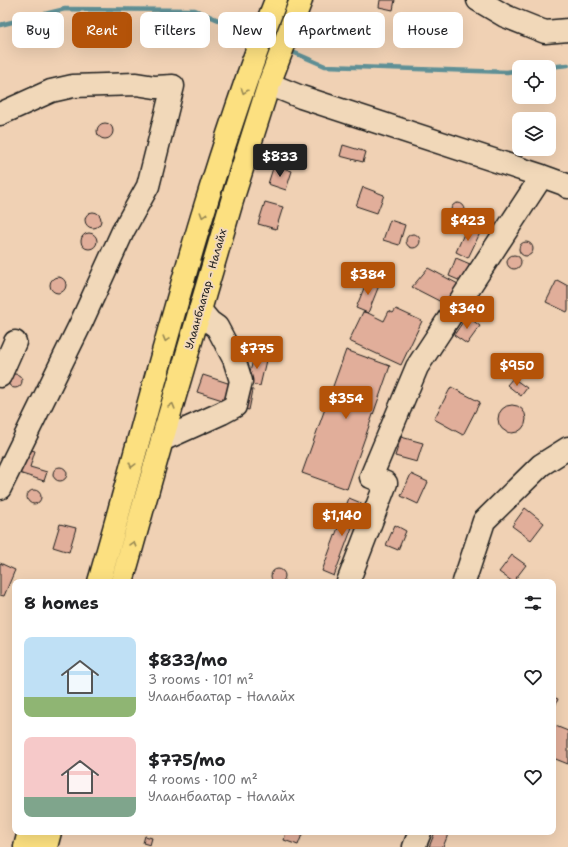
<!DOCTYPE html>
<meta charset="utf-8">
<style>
:root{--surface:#fff;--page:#f6f6f6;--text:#202124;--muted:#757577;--accent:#b45309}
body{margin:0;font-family:"Shantell Sans",sans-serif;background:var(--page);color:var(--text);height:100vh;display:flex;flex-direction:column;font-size:15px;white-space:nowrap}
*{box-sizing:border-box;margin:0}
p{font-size:13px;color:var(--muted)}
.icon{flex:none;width:22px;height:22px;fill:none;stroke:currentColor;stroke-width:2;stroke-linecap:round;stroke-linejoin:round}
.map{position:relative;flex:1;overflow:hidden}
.side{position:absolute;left:12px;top:579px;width:544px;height:256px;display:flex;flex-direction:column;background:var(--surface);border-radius:8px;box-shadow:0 4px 16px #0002}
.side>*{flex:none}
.top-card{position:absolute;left:12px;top:12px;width:544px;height:36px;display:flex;gap:8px}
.tools{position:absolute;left:512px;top:60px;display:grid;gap:8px}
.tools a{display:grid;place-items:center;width:44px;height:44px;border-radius:8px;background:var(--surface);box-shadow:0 4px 16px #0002;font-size:20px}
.price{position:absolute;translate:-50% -34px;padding:0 9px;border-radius:4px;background:var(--accent);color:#fff;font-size:13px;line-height:26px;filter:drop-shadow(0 1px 2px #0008)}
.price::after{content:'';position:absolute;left:50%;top:24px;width:12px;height:9px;margin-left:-6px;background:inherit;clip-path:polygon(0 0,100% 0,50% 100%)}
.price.selected{background:#222;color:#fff}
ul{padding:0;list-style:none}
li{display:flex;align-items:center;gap:12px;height:100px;padding:0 12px}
li span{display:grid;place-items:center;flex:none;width:112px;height:80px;border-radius:8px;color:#555}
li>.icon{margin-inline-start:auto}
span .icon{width:48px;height:48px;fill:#fffc;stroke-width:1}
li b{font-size:17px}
h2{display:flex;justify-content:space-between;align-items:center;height:48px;padding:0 12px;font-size:17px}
.chip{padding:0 14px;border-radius:8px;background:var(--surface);box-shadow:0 4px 16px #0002;font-size:14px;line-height:36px}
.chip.selected{background:var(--accent);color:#fff}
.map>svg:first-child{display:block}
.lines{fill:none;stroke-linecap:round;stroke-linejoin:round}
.stream{stroke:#5f9096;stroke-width:4.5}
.building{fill:#e1ae9a;stroke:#1c1c1c}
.minor-casing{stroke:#1c1c1c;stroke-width:25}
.highway-casing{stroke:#1c1c1c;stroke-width:25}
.minor{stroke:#f1d8b9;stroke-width:22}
.highway{stroke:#fce080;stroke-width:22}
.oneway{stroke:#978853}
.labels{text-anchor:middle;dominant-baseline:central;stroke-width:4;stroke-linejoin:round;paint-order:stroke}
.street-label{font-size:11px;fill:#1c1c1c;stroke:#f1d8b9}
</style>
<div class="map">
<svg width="568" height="847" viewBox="0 0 568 847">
<rect width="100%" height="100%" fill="#f0d1b4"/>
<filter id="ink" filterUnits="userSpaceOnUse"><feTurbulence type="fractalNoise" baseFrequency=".025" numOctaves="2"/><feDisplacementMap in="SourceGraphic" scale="8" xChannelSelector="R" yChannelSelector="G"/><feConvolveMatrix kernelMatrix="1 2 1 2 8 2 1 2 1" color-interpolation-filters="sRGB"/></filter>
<g filter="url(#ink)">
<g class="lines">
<path class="stream" d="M0 25 65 9 195 10 256 36
M288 50 325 66 507 72 519 70
M549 67 568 65"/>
</g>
<path class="building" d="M380 0H395L393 10 379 7Z
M97 131a8 8 0 1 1 16 0a8 8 0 1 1-16 0Z
M343 145 366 152 363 162 340 156Z
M274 165 292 171 286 190 268 184Z
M363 187 384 195 377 213 356 206Z
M265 202 283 207 276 229 258 224Z
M451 210a7 7 0 1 1 14 0a7 7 0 1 1-14 0Z
M85 220a8 8 0 1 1 16 0a8 8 0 1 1-16 0Z
M390 220 405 225 399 245 383 240Z
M467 227 480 233 468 258 456 252Z
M81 241a8 8 0 1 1 16 0a8 8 0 1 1-16 0Z
M406 241a7 7 0 1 1 14 0a7 7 0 1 1-14 0Z
M519 249a7 7 0 1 1 14 0a7 7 0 1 1-14 0Z
M507 262a7 7 0 1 1 14 0a7 7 0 1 1-14 0Z
M456 258 470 264 463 282 449 276Z
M428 268 460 285 449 306 412 287Z
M50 285a8 8 0 1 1 16 0a8 8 0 1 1-16 0Z
M368 278 380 283 368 313 356 308Z
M557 280 568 286V310L567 312 546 302Z
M396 309 422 321 401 365 349 341 363 312 368 313 384 321 389 311 393 313Z
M467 316 480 326 467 344 454 335Z
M346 350 390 366 347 489 302 473Z
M255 353 267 356 260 386 247 383Z
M8 381a7 7 0 1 1 14 0a7 7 0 1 1-14 0Z
M203 375 237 386 232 403 197 392Z
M513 378 527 388 521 396 507 385Z
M451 387 480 402 463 435 434 419Z
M243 388 253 390 249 410 239 408Z
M498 419a14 14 0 1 1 28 0a14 14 0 1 1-28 0Z
M401 437 423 443 417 462 395 456Z
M27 449 35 451 30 467 47 472 44 481 19 473Z
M53 474a7 7 0 1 1 14 0a7 7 0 1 1-14 0Z
M411 474 428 482 418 504 401 496Z
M27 497a7 7 0 1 1 14 0a7 7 0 1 1-14 0Z
M349 498 361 503 334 576 322 571Z
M525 508 544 523 531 540 512 526Z
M60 524 76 528 69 552 53 547Z
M395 525 406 531 398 550 386 545Z
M512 555 526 565 513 582 499 572Z
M0 563 15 570 4 596 0 595Z
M271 576a7 7 0 1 1 14 0a7 7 0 1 1-14 0Z
M553 697 558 699 553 711Z
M553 725 568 731V764L553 758Z
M286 832H303L298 845 284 840Z
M435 832H449L443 847H429Z
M145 836 152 838 150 845 143 843Z"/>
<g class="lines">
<g class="minor-casing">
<path id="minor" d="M478 0 505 16 545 32 568 30
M269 84 301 97 542 176 564 184 568 187
M0 114 51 91 73 86 136 84 155 87 173 86 148 186 123 231 81 323 0 488
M0 376 15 342
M162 440 222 413 235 406 241 381 234 359 217 327 210 322 200 310
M348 582 386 483 371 477 417 367 542 176
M464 582 484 521 541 465 568 448
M414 847 420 832"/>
</g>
<g class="highway-casing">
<path id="highway" d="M99 582C155 387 202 189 276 0
M122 582 162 440 234 194 269 84 301 0
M25 847 29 832
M46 847 50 832"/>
</g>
<use href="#minor" class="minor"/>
<use href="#highway" class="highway"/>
</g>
<defs><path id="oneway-chevron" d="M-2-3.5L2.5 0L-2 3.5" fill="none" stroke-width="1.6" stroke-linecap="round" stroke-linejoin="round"/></defs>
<g class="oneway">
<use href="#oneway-chevron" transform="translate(244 91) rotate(109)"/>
<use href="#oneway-chevron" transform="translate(203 215) rotate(107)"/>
<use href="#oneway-chevron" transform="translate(166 339) rotate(106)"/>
<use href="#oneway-chevron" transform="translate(172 406) rotate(-74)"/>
<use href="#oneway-chevron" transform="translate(132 465) rotate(105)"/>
<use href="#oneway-chevron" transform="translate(133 544) rotate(-74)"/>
</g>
</g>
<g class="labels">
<g class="street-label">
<text transform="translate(206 289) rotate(-74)">Улаанбаатар - Налайх</text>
</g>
</g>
</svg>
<div class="tools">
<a><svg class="icon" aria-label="locate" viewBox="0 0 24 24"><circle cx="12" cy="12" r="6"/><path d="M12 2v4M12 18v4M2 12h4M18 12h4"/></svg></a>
<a><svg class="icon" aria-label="layers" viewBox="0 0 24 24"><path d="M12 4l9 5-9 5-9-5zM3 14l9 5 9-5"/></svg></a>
</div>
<b class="price selected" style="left:280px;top:178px">$833</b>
<b class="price" style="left:468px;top:242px">$423</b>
<b class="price" style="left:368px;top:296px">$384</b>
<b class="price" style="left:467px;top:330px">$340</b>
<b class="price" style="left:257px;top:370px">$775</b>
<b class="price" style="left:517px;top:387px">$950</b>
<b class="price" style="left:346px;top:420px">$354</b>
<b class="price" style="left:342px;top:537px">$1,140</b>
<div class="top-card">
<a class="chip">Buy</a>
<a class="chip selected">Rent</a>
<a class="chip">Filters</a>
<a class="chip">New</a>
<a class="chip">Apartment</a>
<a class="chip">House</a>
</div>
<section class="side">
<h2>8 homes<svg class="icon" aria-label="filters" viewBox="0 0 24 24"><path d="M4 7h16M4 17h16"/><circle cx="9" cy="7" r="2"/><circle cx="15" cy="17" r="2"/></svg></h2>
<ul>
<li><span style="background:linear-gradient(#bfe0f5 75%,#8fb573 0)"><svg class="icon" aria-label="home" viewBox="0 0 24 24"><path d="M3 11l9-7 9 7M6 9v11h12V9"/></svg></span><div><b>$833/mo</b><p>3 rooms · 101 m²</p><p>Улаанбаатар - Налайх</p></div><svg class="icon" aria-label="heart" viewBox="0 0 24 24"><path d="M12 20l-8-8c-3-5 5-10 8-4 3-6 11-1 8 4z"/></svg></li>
<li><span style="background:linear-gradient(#f6c9c9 75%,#7fa58c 0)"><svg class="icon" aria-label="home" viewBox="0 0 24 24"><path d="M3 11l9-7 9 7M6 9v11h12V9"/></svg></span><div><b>$775/mo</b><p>4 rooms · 100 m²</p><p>Улаанбаатар - Налайх</p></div><svg class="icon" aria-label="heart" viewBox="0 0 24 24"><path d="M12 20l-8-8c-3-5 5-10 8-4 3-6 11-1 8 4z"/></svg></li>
</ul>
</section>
</div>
